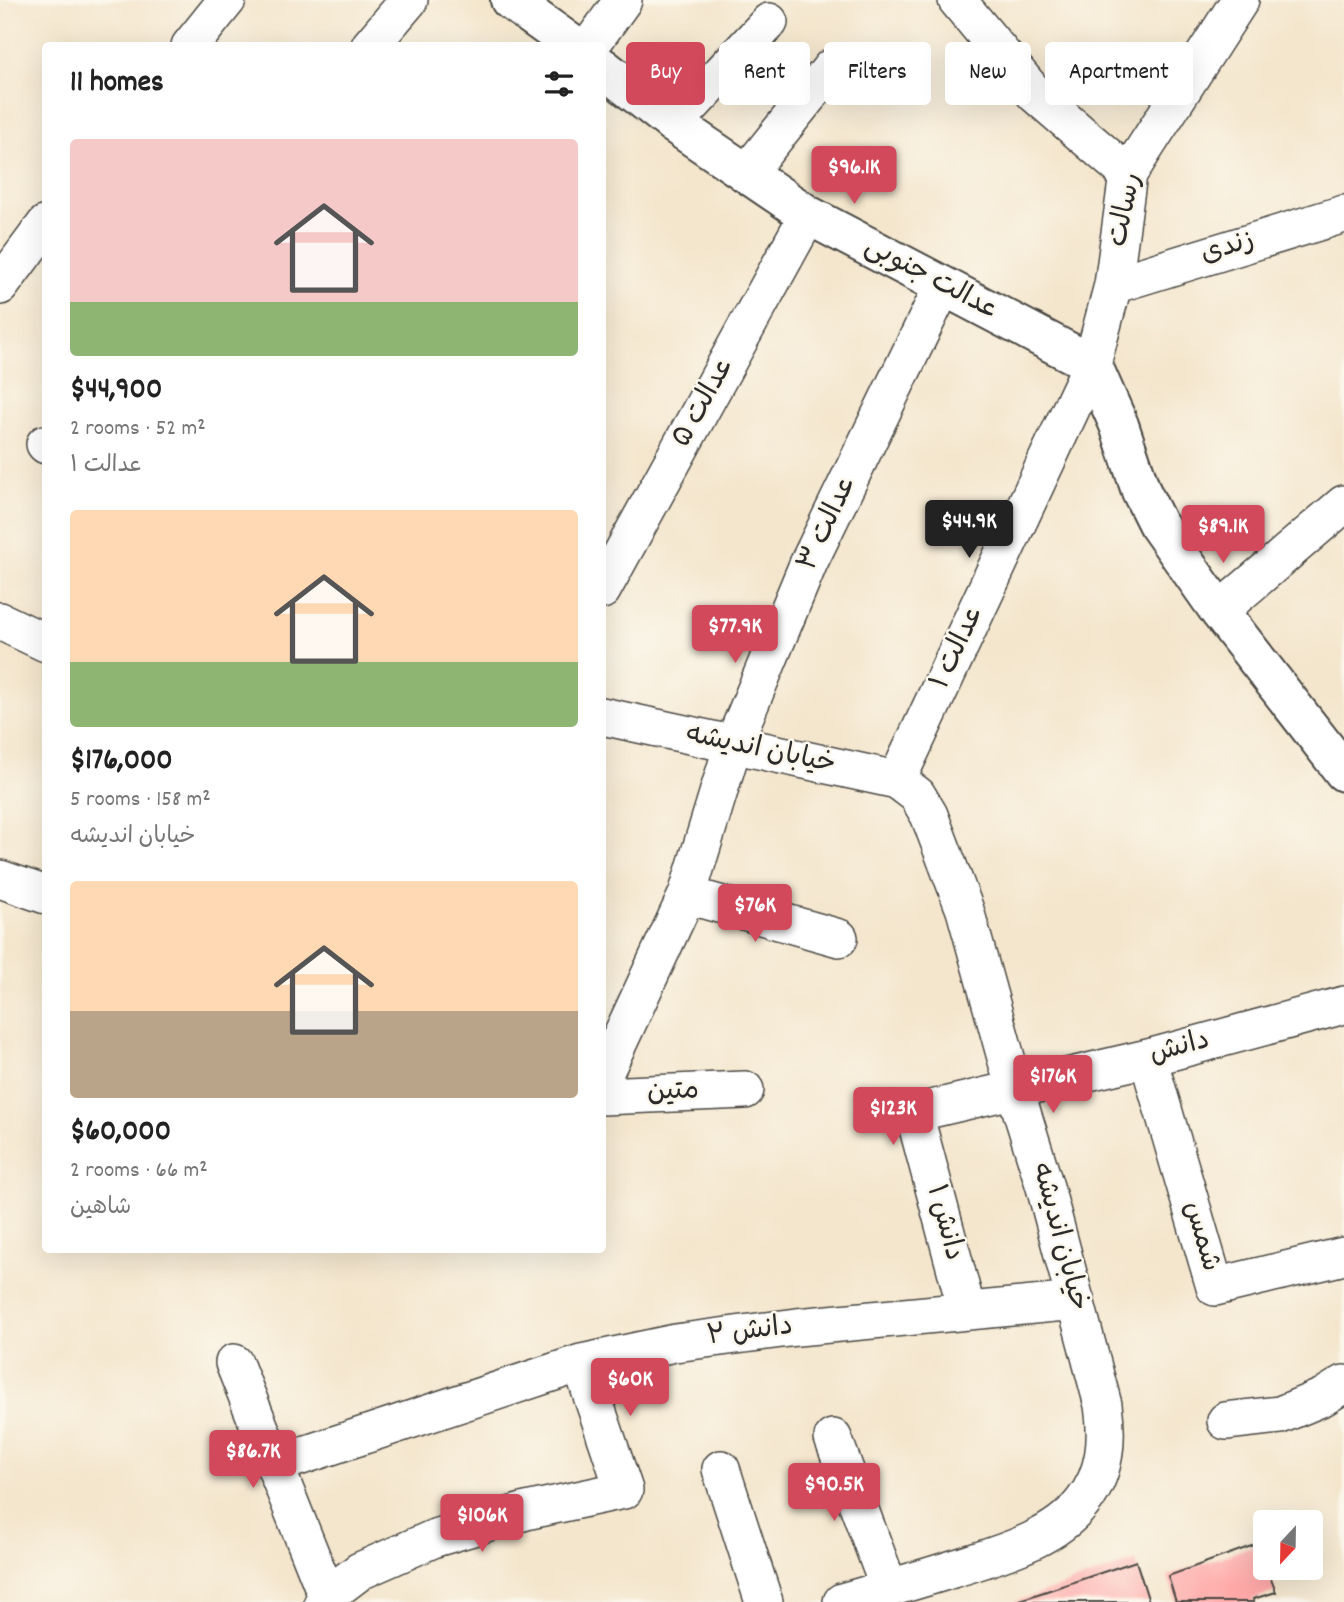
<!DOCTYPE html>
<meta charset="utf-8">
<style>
:root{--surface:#fff;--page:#f2f2f2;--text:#222;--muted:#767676;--accent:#d1495b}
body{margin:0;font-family:Dekko,"Playpen Sans Arabic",sans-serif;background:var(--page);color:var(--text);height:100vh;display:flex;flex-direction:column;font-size:26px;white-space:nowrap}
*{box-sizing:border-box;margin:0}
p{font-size:23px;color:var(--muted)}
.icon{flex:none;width:38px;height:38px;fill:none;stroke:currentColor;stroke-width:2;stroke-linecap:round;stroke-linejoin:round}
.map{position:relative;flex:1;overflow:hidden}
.sheet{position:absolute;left:42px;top:42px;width:564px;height:1211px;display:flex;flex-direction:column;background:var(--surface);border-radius:7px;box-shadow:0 7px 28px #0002}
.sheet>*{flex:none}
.guide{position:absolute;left:626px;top:42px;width:612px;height:63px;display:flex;gap:14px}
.needle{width:46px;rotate:202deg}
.buttons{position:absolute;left:1253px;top:1510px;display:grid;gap:14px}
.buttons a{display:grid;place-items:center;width:70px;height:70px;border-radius:7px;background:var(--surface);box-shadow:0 7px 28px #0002;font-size:35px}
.price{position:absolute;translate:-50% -60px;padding:0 16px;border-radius:7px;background:var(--accent);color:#fff;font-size:23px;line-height:46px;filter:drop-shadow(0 2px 4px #0008)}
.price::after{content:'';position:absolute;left:50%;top:42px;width:21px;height:16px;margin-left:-10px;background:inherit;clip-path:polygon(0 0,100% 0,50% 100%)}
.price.on{background:#222;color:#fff}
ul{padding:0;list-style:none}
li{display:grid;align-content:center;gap:14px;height:371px;padding:0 28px}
li span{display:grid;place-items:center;height:217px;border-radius:7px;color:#555}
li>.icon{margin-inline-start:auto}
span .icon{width:126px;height:126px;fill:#fffc;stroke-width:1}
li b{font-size:30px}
h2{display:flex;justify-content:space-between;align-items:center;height:84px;padding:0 28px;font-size:30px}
.pill{padding:0 24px;border-radius:7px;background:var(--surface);box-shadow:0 7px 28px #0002;font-size:24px;line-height:63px}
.pill.on{background:var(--accent);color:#fff}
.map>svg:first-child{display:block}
.building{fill:#fea9a8}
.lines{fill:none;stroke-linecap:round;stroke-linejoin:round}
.street-casing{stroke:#494743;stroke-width:40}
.secondary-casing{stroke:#494743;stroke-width:42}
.street{stroke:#fff;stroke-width:37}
.secondary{stroke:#fff;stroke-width:38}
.labels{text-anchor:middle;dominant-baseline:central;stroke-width:5;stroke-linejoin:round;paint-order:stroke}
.street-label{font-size:28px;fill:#2b2b2b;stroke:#fbf7ec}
</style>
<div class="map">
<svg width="1344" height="1602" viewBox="0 0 1344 1602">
<rect width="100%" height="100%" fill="#fbf7ec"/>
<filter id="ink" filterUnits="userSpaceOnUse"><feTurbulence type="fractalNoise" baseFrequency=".0143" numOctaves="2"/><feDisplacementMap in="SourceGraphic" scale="14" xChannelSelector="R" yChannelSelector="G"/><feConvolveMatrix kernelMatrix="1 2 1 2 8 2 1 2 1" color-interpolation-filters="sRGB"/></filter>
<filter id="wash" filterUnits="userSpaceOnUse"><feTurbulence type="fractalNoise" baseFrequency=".00686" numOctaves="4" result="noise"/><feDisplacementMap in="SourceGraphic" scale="28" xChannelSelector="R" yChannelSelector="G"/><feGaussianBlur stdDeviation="1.57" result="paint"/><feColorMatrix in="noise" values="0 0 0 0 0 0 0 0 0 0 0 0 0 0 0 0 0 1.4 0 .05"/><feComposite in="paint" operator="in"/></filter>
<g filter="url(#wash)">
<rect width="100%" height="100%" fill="#f4e6cd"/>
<g id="blocks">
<path class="building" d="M1257 1544 1276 1592 1253 1599 1254 1602H1176L1168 1576Z
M1136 1561 1149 1602H1014Z"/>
</g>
</g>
<g filter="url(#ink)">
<use href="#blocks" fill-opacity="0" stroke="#494743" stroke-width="2"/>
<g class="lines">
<g class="street-casing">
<path id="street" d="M957 0 1035 94 1128 174
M190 46 227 0
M370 46 409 0
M590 46 623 0
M674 124 769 22
M746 174 831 68
M1113 285 1344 214
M0 286 46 224
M45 444 46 445
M602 590 808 215
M1219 611 1344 504
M0 621 46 643
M602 716 897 780 917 795 929 815 965 910 1015 1090 1045 1187 1103 1405C1108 1439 1106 1473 1083 1502 1054 1540 999 1554 956 1568 918 1580 880 1591 842 1602
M897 780 1092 364 1113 285 1128 174 1240 0
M0 879 46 895
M687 895 839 938
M1148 1058 1215 1287 1344 1256
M602 1078 687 895 733 745 809 562 943 286
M602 1096 745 1090
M967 1311 914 1113 1148 1058 1344 1005
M234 1363 327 1596
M1226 1421 1280 1415 1323 1397 1344 1384
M833 1438 889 1588
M274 1465 581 1363 675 1343 797 1327 1076 1301
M721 1469 764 1602
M323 1602 327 1596 360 1571 435 1538 526 1511 624 1490 581 1363"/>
</g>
<g class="secondary-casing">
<path id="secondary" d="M510 0 574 46
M602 67 674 124 808 215 1092 364 1119 425 1141 491 1157 523 1219 611 1344 772"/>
</g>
<use href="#street" class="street"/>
<use href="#secondary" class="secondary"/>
</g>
</g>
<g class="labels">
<g class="street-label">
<text transform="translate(1127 210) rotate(-78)">رسالت</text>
<text transform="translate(1228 249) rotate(-17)">زندی</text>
<text transform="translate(931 280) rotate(28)">عدالت جنوبی</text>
<text transform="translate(705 403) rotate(-61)">عدالت ۵</text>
<text transform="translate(829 524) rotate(-65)">عدالت ۳</text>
<text transform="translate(959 648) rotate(-65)">عدالت ۱</text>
<text transform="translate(760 751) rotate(12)">خیابان اندیشه</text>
<text transform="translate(1180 1049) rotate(-15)">دانش</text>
<text transform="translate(673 1093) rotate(-2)">متین</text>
<text transform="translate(943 1223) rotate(75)">دانش ۱</text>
<text transform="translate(1058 1237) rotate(75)">خیابان اندیشه</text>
<text transform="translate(1200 1237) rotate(74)">شمس</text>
<text transform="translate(750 1333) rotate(-7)">دانش ۲</text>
</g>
</g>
</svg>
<div class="buttons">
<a><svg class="needle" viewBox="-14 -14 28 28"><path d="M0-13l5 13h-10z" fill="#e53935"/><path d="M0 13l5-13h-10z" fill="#767676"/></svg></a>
</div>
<b class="price" style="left:854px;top:206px">$96.1K</b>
<b class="price on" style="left:969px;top:560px">$44.9K</b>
<b class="price" style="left:1223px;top:565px">$89.1K</b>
<b class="price" style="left:735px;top:665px">$77.9K</b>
<b class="price" style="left:755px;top:944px">$76K</b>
<b class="price" style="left:1053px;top:1115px">$176K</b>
<b class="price" style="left:893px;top:1147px">$123K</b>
<b class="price" style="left:630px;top:1418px">$60K</b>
<b class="price" style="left:253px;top:1490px">$86.7K</b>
<b class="price" style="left:834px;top:1523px">$90.5K</b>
<b class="price" style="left:482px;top:1554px">$106K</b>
<div class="guide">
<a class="pill on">Buy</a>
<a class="pill">Rent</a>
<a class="pill">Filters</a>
<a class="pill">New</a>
<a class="pill">Apartment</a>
</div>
<section class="sheet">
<h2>11 homes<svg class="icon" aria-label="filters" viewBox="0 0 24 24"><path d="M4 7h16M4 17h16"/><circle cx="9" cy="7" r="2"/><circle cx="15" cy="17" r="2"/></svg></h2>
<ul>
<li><span style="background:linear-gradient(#f6c9c9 75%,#8fb573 0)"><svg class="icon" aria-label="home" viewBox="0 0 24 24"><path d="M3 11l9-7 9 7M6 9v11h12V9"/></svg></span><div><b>$44,900</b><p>2 rooms · 52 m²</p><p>عدالت ۱</p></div></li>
<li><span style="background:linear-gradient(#ffd9b3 70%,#8fb573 0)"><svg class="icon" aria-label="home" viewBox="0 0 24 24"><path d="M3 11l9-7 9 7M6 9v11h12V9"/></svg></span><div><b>$176,000</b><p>5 rooms · 158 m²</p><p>خیابان اندیشه</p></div></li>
<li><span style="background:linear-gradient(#ffd9b3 60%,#b9a48a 0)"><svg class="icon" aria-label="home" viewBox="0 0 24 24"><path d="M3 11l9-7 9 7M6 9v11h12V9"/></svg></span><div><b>$60,000</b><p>2 rooms · 66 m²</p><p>شاهین</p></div></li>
</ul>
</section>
</div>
